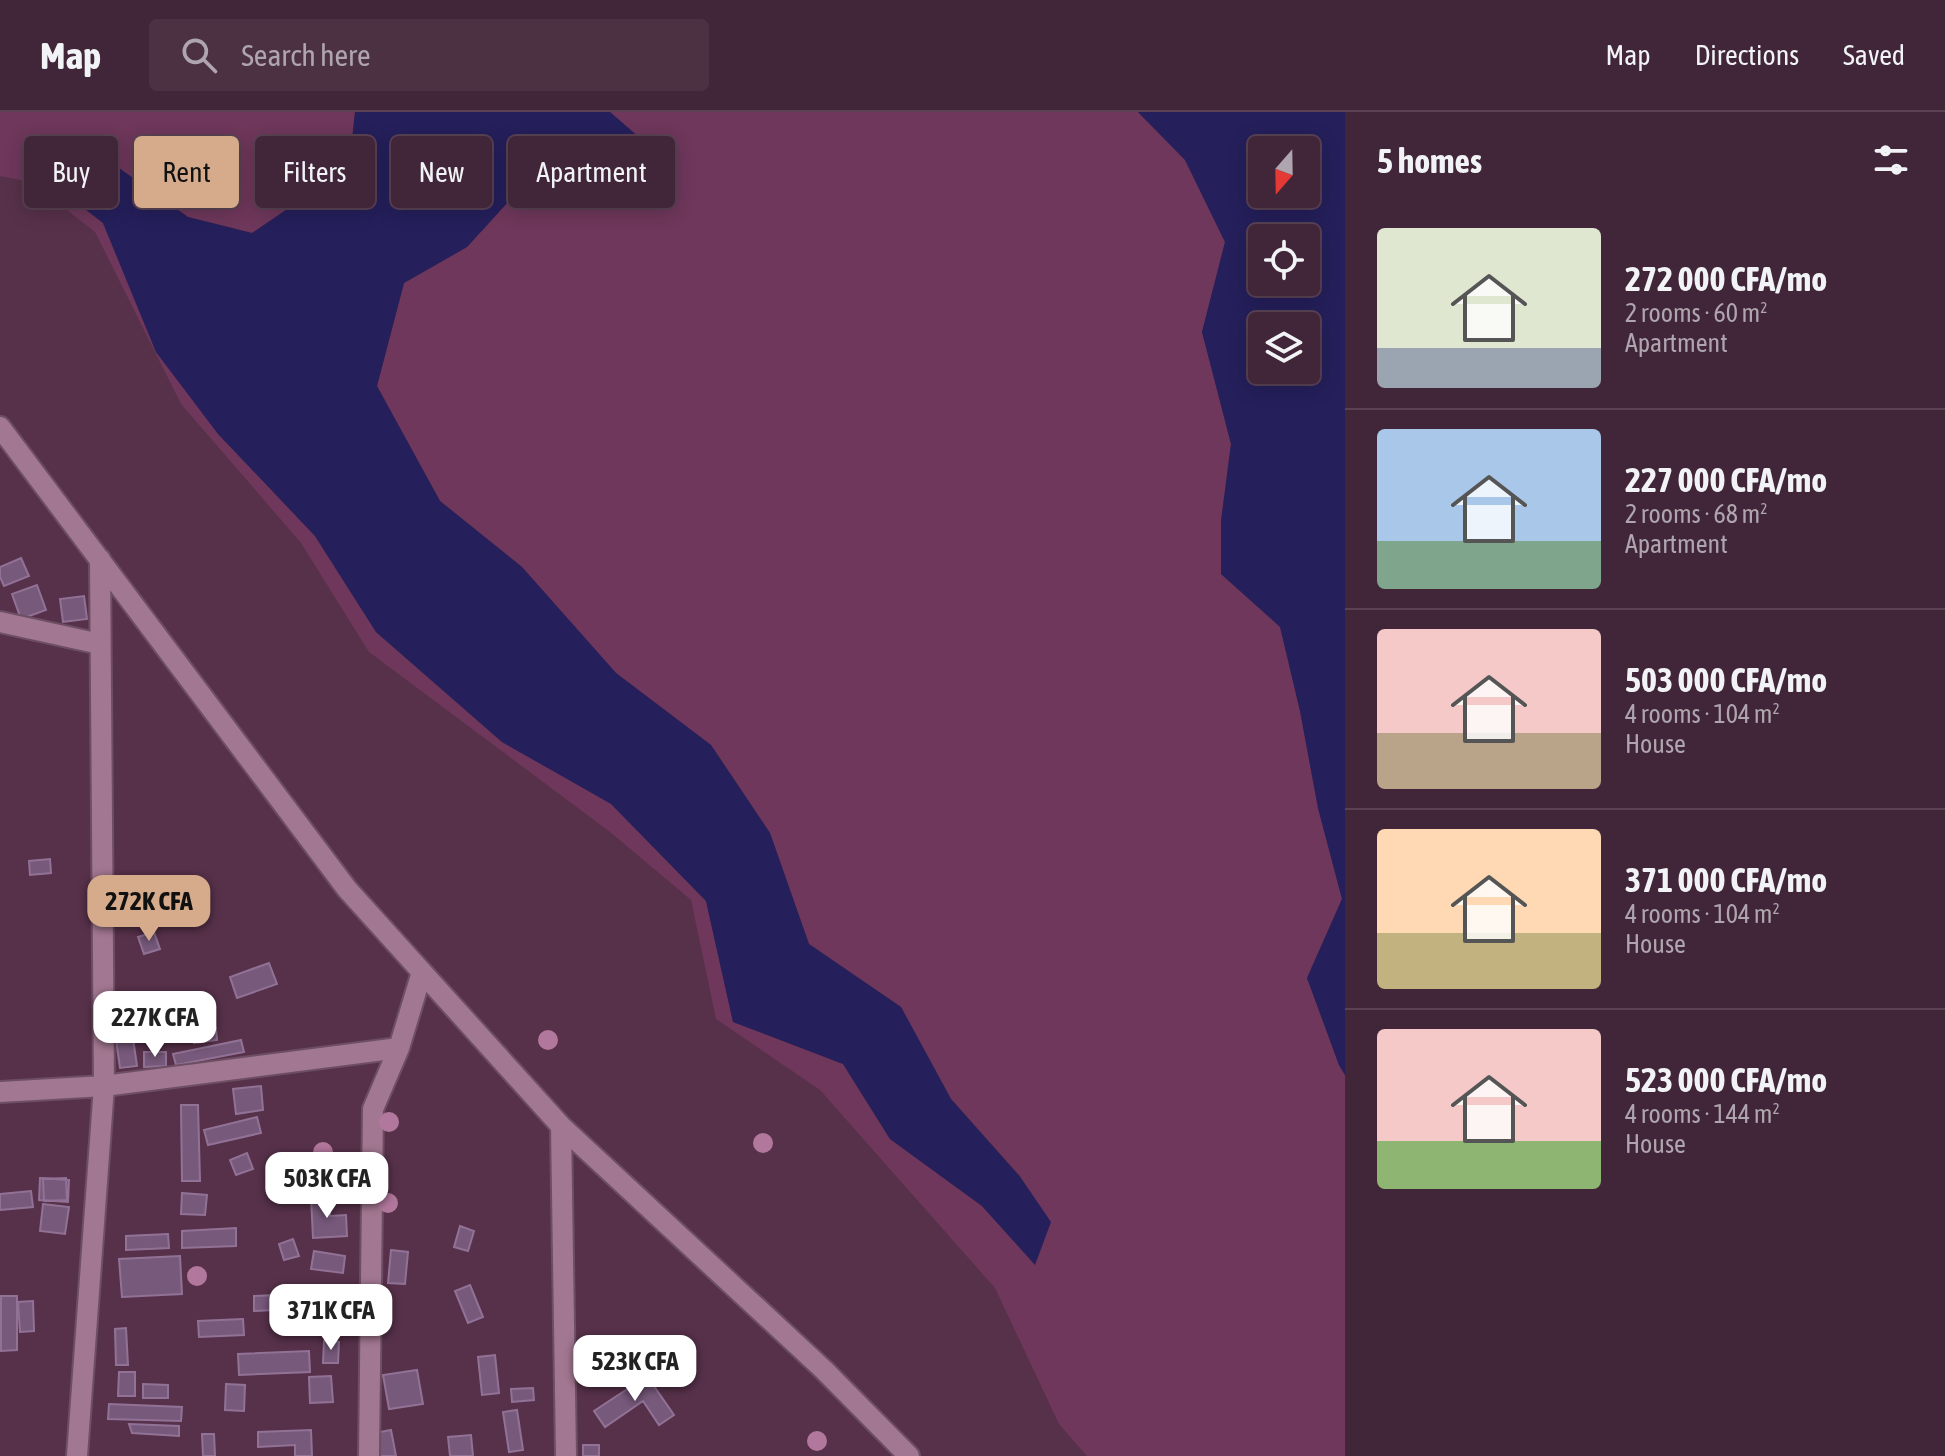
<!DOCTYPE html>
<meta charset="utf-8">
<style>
:root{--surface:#412538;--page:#4c3143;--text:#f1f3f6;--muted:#aea5ae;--line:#5a4253;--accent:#d6ab8b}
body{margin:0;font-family:"Asap Condensed",sans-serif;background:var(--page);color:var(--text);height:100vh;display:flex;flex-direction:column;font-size:30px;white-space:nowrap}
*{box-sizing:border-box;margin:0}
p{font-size:26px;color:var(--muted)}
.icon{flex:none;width:44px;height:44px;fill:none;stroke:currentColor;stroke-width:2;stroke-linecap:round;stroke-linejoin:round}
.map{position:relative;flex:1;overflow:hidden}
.panel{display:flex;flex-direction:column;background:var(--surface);width:600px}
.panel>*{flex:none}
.top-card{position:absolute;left:24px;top:24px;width:760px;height:72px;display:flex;gap:16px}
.needle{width:52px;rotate:200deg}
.buttons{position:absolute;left:1248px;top:24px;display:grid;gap:16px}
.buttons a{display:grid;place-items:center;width:72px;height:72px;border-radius:8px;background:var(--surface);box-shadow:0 4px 20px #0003,0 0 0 2px var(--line);font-size:40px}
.price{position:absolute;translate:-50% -68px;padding:0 18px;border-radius:16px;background:#fff;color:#222;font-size:26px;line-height:52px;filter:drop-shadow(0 2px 4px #0008)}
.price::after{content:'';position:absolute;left:50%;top:48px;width:24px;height:18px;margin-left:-12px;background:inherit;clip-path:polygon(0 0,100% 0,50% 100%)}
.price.selected{background:var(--accent);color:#111}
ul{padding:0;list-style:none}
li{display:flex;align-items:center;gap:24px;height:200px;padding:0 32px}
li+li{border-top:2px solid var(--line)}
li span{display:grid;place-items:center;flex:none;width:224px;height:160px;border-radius:8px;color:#555}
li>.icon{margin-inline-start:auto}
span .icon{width:96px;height:96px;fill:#fffc;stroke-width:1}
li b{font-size:34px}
h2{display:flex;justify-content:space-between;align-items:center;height:96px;padding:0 32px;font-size:34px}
.pill{padding:0 28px;border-radius:8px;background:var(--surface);box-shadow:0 4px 20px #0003,0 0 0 2px var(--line);font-size:28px;line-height:72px}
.pill.selected{background:var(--accent);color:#111}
header{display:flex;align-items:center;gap:48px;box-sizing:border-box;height:112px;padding:0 40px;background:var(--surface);border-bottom:2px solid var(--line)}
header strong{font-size:38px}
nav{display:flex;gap:44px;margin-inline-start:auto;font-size:28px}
.search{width:560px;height:72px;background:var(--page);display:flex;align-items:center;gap:20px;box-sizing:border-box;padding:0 28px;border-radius:8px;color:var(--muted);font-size:30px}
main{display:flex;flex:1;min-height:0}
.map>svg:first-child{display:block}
.green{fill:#6e375b}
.water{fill:#251f5b;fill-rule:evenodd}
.building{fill:#77597b;stroke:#917296;stroke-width:2}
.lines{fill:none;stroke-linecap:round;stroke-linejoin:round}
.street-casing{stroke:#6d4e62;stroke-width:24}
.street{stroke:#a27791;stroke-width:20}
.tree{fill:#b2779c}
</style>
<header>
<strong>Map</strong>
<div class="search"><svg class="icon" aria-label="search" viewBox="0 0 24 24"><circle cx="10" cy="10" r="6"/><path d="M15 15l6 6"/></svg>Search here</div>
<nav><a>Map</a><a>Directions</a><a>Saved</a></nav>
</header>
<main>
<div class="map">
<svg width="1345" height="1344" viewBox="0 0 1345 1344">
<rect width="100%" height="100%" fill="#57314a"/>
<path class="green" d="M0 0H355L349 55 252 121 188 105 109 49 36 59 103 111 156 240 219 322 315 424 376 520 502 630 611 691 706 789 733 910 843 952 890 1027 982 1094 1035 1152 1021 1065 951 987 901 895 809 832 770 721 711 633 616 561 522 455 440 389 377 274 404 171 467 135 551 42 639 26 610 0H1138L1185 48 1225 130 1202 220 1231 332 1221 409V462L1280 514 1300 599 1318 696 1342 787 1307 866 1339 953 1345 963V1344H1087L1059 1312 995 1176 820 978 716 907 691 788 610 720 369 540 301 431 181 292 95 120 31 70 0 64Z"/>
<path class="water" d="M355 0H610L640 26 551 43 467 135 404 171 377 274 440 389 522 455 616 561 711 633 770 721 809 832 901 895 951 987 1021 1066 1051 1110 1035 1153 982 1094 890 1027 843 952 733 910 706 789 611 692 502 630 376 520 315 424 218 322 156 240 103 111 35 58 109 49 188 105 252 121 349 55Z
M1138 0H1345V963L1339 953 1307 866 1342 787 1318 696 1300 599 1280 515 1221 462V409L1231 332 1202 220 1225 130 1185 48ZM1262 38H1306V82H1262ZM1262 126H1306V170H1262ZM1262 214H1306V258H1262Z"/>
<path class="building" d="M21 446 29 464 4 474 0 465V455Z
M37 473 46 498 21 507 12 482Z
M84 484 87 507 63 510 60 487Z
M50 747 51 761 30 763 29 749Z
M154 820 160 837 144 842 138 825Z
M269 851 277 872 237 886 230 865Z
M216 916 217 928 194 931 193 919Z
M133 926 137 954 120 956 116 928Z
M241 928 244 940 176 953 173 942Z
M144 940H166V954L144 955Z
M261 974 263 998 236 1002 233 977Z
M181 993H198L200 1069H182Z
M257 1005 261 1021 208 1033 204 1018Z
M247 1041 253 1057 236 1063 230 1048Z
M40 1066 69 1068 68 1090 39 1088Z
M66 1066 67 1088 44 1089 43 1067Z
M31 1079 33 1095 0 1098V1082Z
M182 1081 207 1083 205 1103 181 1102Z
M330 1084V1104L346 1103 347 1124 313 1126 311 1085Z
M43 1092 69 1095 65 1122 40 1119Z
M460 1114 474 1119 468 1139 454 1135Z
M236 1116V1134L182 1136V1119Z
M168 1122 169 1136 126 1138V1124Z
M293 1127 299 1144 284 1148 279 1132Z
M391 1138 408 1140 405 1172 388 1171Z
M314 1139 345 1144 343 1161 311 1157Z
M180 1144 182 1182 122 1185 119 1147Z
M470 1173 483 1205 468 1211 455 1179Z
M298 1182V1197L254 1199V1184Z
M1 1184H17V1238L1 1239Z
M33 1189 34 1219 20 1220 18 1190Z
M278 1204 289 1205 288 1219H277Z
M243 1207 244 1223 199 1225 198 1209Z
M126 1216 128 1253H116L115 1217Z
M324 1229 339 1230 338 1251H323Z
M309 1239 310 1260 239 1263 238 1242Z
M495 1243 499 1281 482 1283 478 1245Z
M417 1258 423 1292 389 1297 383 1263Z
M119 1260H135V1284H118Z
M331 1264 333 1290 310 1291 309 1265Z
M647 1264 674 1303 659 1313 643 1289 605 1315 594 1299Z
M143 1272 168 1273V1286H143Z
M226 1272 245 1273 244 1299 225 1298Z
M533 1276 534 1288 512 1290 511 1277Z
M109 1292 182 1295 181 1309 108 1307Z
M517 1298 523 1338 509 1340 503 1300Z
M129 1312 179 1314V1324L132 1321Z
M311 1318 312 1344H295V1333L258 1335V1320Z
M391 1318 396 1344H379L375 1321Z
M202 1322H214L215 1344H203Z
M471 1323 473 1344H450L448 1325Z
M583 1333H599V1344H583Z"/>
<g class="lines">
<g class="street-casing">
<path id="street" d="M0 315 347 777 561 1014 824 1258 909 1344
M0 510 100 532
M0 980 104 974 399 936
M561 1014 566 1344
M77 1344 104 974 100 447
M369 1344 373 997 399 936 422 860"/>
</g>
<use href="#street" class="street"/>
</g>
<g class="tree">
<circle cx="548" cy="928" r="10"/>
<circle cx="389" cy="1010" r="10"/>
<circle cx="763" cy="1031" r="10"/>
<circle cx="323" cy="1040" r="10"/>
<circle cx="388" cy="1091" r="10"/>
<circle cx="197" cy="1164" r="10"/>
<circle cx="331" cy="1201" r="10"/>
<circle cx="661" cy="1235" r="10"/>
<circle cx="817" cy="1329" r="10"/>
</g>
</svg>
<div class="buttons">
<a><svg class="needle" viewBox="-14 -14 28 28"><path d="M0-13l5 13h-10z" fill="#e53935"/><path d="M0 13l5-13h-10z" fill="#aea5ae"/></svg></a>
<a><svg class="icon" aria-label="locate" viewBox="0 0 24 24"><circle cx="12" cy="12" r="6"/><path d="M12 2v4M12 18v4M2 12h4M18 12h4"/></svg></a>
<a><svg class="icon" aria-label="layers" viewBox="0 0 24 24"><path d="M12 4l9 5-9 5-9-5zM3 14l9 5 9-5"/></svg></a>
</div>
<b class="price selected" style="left:149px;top:831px">272K CFA</b>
<b class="price" style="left:155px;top:947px">227K CFA</b>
<b class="price" style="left:327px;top:1108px">503K CFA</b>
<b class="price" style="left:331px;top:1240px">371K CFA</b>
<b class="price" style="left:635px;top:1291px">523K CFA</b>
<div class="top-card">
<a class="pill">Buy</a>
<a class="pill selected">Rent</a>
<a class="pill">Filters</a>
<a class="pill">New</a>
<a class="pill">Apartment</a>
</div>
</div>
<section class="panel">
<h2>5 homes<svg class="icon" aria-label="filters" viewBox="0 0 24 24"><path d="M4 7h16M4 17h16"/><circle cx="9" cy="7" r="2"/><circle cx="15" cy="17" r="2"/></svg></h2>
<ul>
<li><span style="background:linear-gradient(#dfe7d0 75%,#9aa5b1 0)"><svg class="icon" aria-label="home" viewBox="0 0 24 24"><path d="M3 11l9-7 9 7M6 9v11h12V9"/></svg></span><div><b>272 000 CFA/mo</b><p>2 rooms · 60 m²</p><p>Apartment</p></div></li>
<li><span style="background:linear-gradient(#a9c7e8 70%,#7fa58c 0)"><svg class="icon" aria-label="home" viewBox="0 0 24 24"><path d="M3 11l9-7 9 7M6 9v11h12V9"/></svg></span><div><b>227 000 CFA/mo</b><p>2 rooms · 68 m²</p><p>Apartment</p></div></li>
<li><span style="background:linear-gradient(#f6c9c9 65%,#b9a48a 0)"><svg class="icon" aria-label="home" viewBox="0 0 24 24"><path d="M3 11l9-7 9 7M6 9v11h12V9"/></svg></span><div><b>503 000 CFA/mo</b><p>4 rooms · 104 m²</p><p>House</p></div></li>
<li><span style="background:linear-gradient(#ffd9b3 65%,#c2b280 0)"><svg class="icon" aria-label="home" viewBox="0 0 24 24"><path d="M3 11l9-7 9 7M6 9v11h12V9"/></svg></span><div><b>371 000 CFA/mo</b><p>4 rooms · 104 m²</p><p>House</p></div></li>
<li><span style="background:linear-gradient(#f6c9c9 70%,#8fb573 0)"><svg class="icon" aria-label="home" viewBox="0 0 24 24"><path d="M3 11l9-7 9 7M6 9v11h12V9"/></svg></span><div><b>523 000 CFA/mo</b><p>4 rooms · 144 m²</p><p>House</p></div></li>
</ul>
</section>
</main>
